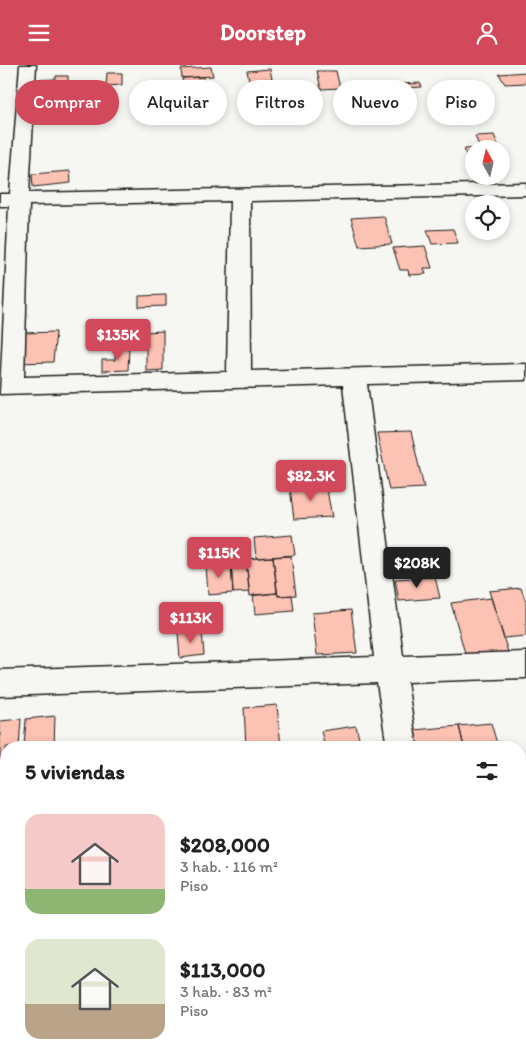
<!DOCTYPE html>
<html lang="es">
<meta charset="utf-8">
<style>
:root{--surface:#fff;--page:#f2f2f2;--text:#222;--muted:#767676;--accent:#d1495b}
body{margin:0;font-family:Itim,sans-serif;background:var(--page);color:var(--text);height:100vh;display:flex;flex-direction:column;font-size:19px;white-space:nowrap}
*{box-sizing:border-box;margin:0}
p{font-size:16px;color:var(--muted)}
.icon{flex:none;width:28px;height:28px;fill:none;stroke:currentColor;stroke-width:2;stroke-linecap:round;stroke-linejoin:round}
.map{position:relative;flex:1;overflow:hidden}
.panel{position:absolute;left:0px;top:676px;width:526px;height:321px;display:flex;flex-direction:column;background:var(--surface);border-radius:20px 20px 0 0;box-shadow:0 2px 8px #0003}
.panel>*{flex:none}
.top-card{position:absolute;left:15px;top:15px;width:496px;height:45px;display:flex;gap:10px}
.needle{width:32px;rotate:352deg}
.controls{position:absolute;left:465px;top:75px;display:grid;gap:10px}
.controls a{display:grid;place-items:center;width:45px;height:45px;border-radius:50%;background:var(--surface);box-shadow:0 2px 8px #0003;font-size:25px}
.price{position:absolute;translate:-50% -42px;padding:0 11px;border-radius:5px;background:var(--accent);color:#fff;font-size:16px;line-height:32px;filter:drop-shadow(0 1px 2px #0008)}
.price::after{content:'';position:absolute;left:50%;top:30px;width:15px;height:11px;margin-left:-8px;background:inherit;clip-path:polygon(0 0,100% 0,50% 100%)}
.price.active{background:#222;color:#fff}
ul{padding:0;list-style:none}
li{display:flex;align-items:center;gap:15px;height:125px;padding:0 25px}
li span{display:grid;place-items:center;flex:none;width:140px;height:100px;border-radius:15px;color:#555}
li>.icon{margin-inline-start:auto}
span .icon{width:60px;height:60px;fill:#fffc;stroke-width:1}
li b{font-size:21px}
h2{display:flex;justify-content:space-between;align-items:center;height:60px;padding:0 25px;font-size:21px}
.pill{padding:0 18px;border-radius:22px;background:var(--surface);box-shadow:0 2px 8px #0003;font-size:18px;line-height:45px}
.pill.active{background:var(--accent);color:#fff}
header{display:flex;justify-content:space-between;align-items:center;height:65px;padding:0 25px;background:var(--accent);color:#fff;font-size:22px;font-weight:700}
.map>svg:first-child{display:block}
.building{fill:#fcc2b3;stroke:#1c1c1c}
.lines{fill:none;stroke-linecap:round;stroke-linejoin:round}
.minor-casing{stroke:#1c1c1c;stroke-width:3}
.minor{fill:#f6f6f2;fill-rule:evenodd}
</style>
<header><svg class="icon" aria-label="menu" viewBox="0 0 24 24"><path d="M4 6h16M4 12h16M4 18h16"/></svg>Doorstep<svg class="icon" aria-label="person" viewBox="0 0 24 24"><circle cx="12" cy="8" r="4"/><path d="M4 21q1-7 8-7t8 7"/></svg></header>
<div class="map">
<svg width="526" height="997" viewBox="0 0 526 997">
<rect width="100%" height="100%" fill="#f6f6f2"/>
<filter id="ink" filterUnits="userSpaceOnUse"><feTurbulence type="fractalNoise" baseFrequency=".02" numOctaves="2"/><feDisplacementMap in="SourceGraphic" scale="10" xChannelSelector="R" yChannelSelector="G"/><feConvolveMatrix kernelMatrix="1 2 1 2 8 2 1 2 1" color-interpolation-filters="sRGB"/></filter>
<g filter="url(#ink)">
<path class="building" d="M211 2 213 11 182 13 181 4Z
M270 4 272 14 249 15 247 6Z
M317 6H336L340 23 321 24Z
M526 7V18L505 19 499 9Z
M107 8H122V20L106 21Z
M56 11H68V25L43 26V20H37V15L56 14Z
M204 12 206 26 184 27 182 13Z
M420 18 422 22 404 23 402 19Z
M494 70 499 82 480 83 475 71Z
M489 83 474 84V106H472L464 84Z
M70 106 71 118 33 122 32 109Z
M384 151 392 179 359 181 351 153Z
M453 164 458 178 432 179 427 165Z
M425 181 432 203H424L426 209 409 210 408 205H400L393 183Z
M166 230V241L139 242V231Z
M163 266V305L146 306V267Z
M56 267 53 297 18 298 22 268Z
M116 283H129L128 305 102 306V295H115Z
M411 367 424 423 389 425 377 368Z
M326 420 332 452 294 454 290 423Z
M292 470 295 490 256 493 254 473Z
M291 491 296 530 278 531 273 492Z
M273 492 277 528 250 531 246 494Z
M246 494 249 527 233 528 231 495Z
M231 499 233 528 208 530 206 500Z
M435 512 440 533 399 536 395 514Z
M521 523 526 537V571L504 573 489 526Z
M277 528 278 531 292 530 294 546 255 549 253 530Z
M491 533 508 587 466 592 451 538Z
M351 545 357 588 317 590 312 548Z
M202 566 204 590 180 593 178 568Z
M277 640 281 682H246L244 643Z
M55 651 54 682H24L26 654Z
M21 654 19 682H6V715H0V656Z
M491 658 498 682H464L459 661Z
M356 661 361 682H325L321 666Z
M459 661 464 682H418L414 665Z
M64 991H103V997H64Z
M114 991H168L169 997H115Z
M260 991H290L291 997H261Z
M290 991H351L352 997H291Z
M470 991H519L520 997H471Z"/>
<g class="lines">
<g class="minor-casing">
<path id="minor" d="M20 0H36L29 128 526 118V130L250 136 251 306 526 299V315L367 319 403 591 526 587V613L407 617 417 682H387L377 618 0 631V605L374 592 343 320 0 329 9 141H0V129H10ZM230 136 227 307 24 312 29 140Z
M431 991H469L470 997H432Z"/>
</g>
<use href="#minor" class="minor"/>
</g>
</g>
</svg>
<div class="controls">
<a><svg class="needle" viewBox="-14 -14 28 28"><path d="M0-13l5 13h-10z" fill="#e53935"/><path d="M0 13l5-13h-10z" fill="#767676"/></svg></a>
<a><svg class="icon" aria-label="locate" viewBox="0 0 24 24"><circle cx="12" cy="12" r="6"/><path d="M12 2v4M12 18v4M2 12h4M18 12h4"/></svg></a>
</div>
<b class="price" style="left:118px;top:296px">$135K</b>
<b class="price" style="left:311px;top:437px">$82.3K</b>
<b class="price" style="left:219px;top:514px">$115K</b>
<b class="price active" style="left:417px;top:524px">$208K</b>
<b class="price" style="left:191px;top:579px">$113K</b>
<div class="top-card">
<a class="pill active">Comprar</a>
<a class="pill">Alquilar</a>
<a class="pill">Filtros</a>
<a class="pill">Nuevo</a>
<a class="pill">Piso</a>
</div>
<section class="panel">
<h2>5 viviendas<svg class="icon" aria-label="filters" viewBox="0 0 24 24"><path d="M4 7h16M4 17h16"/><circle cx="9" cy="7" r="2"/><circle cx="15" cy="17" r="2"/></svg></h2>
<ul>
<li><span style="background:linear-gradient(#f6c9c9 75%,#8fb573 0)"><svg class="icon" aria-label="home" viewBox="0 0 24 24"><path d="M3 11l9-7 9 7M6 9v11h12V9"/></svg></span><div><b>$208,000</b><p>3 hab. · 116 m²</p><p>Piso</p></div></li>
<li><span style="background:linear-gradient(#dfe7d0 65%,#b9a48a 0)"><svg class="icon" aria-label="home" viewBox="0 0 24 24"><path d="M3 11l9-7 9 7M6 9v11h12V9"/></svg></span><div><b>$113,000</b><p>3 hab. · 83 m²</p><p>Piso</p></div></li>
</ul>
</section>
</div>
